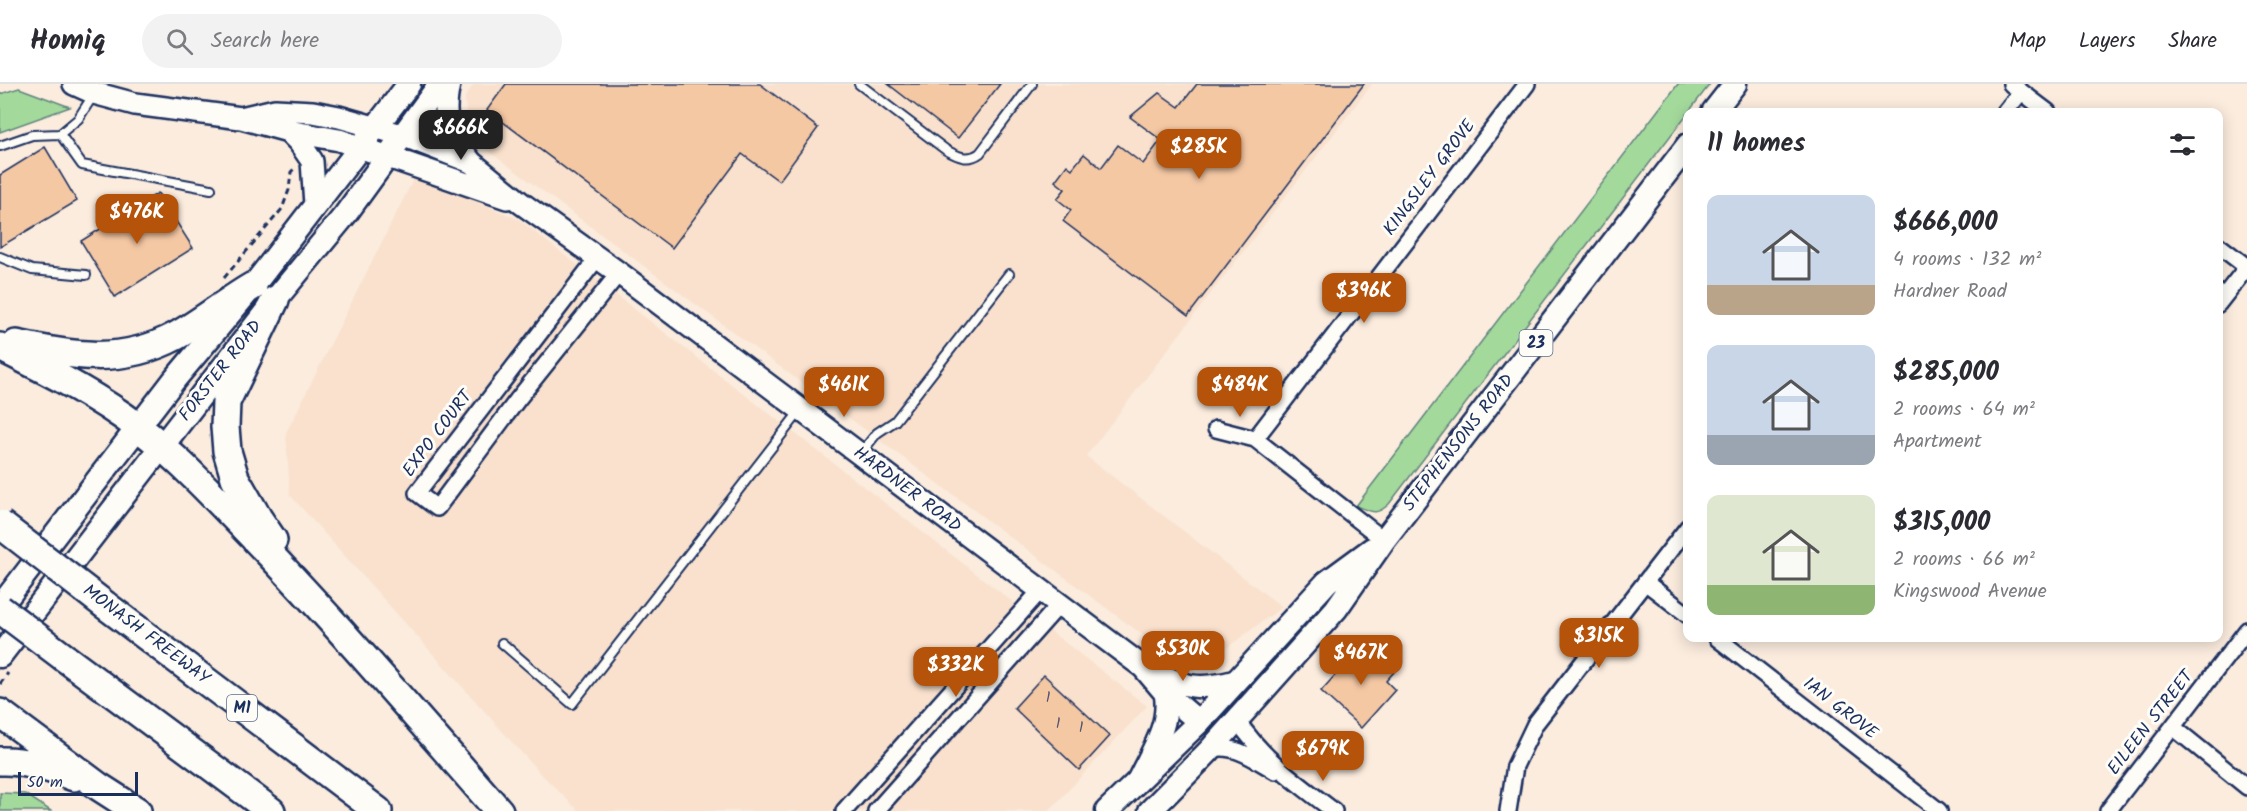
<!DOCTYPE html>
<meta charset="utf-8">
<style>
:root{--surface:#fff;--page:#f2f2f3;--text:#2b2b33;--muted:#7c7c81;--line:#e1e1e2;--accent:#b45309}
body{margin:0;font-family:Kalam,sans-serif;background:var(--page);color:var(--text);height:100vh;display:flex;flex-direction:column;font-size:22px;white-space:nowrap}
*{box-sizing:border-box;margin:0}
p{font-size:20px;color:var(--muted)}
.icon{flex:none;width:33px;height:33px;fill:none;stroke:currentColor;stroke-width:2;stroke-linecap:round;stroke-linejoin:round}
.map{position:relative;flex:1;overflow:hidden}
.side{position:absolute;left:1683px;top:24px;width:540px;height:534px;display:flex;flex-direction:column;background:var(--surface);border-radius:12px;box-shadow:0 3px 15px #0003}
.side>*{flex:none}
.scale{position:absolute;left:18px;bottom:15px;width:120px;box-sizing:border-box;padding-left:6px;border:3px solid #1b2f5e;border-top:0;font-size:16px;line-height:21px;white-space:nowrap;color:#1b2f5e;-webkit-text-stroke:4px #fdfcf7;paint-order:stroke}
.price{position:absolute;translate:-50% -51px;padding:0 14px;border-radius:12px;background:var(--accent);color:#fff;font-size:20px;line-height:39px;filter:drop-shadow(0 2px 3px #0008)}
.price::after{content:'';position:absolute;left:50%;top:36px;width:18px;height:14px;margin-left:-9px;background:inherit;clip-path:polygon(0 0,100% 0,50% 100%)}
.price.on{background:#222;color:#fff}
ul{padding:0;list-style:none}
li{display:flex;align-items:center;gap:18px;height:150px;padding:0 24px}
li span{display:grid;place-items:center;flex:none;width:168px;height:120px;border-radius:12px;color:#555}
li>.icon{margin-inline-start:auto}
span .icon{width:72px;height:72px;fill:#fffc;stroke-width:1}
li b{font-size:26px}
h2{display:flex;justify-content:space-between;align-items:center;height:72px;padding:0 24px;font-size:26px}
header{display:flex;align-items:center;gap:36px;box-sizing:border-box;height:84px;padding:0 30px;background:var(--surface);border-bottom:2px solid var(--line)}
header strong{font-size:28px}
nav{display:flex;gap:33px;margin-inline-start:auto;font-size:21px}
.search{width:420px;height:54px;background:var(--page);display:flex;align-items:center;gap:15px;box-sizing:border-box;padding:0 21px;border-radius:33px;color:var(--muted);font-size:22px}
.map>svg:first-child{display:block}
.built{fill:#f9e1cd}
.green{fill:#a4d99c;stroke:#60847d;stroke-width:1.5}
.building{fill:#f5c8a4;stroke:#1b2f5e;stroke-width:1.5}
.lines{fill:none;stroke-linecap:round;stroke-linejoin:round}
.lane-casing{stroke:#1b2f5e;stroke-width:12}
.street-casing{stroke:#1b2f5e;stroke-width:20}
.secondary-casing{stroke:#1b2f5e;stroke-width:26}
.primary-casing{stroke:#1b2f5e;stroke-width:27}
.highway-casing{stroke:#1b2f5e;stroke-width:32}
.path{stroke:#1b2f5e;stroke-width:3;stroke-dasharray:6 4.5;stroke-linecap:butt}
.lane{stroke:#fdfcf7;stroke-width:8}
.street{stroke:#fdfcf7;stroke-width:15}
.secondary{stroke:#fdfcf7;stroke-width:21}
.primary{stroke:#fdfcf7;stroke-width:22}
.highway{stroke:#fdfcf7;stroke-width:27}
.highway-bridge-casing{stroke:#1b2f5e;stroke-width:32;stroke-linecap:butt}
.highway-bridge{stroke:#fdfcf7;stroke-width:27}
.labels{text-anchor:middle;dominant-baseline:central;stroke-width:6;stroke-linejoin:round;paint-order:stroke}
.number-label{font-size:15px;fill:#525570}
.shield{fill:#fdfcf7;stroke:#5f6c8c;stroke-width:1.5}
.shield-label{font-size:16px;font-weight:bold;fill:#1b2f5e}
.street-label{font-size:18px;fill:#1b2f5e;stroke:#fdfcf7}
</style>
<header>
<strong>Homiq</strong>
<div class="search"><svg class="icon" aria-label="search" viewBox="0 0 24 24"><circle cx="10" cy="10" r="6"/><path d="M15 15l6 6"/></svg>Search here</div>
<nav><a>Map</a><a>Layers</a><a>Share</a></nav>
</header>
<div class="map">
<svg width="2247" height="727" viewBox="0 0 2247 727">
<rect width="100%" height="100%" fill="#fbecde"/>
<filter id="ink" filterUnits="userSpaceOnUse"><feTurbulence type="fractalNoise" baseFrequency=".0167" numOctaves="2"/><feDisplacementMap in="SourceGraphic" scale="12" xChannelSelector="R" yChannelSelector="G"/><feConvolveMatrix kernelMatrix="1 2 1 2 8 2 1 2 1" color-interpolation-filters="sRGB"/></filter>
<g filter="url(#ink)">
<path class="built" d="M474 0H1372L1086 372 1282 523 1198 585 1190 586 487 66 467 44 465 13Z
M415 92 518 135 1147 622 1049 727H579L540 689 290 411 286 349Z"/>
<path class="green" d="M1678 0H1710L1389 420C1376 432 1372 428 1356 422Z
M19 4 70 23 0 48V10Z
M0 709 25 710 51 727H0Z"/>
<path class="building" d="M506 0H760L818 44 779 97 742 70 672 164 487 26Z
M888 0H1000L958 54Z
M1197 0H1364L1188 232 1063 137 1071 126 1057 115 1065 105 1055 97 1067 81 1072 85 1084 70 1101 84 1118 61 1143 80 1161 56 1130 33 1159 9 1179 23Z
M45 63 77 117 0 163V91Z
M158 109 193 164 115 213 81 157Z
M1363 560 1394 588 1386 597 1395 606 1361 644 1321 607Z
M1044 591 1110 652 1079 686 1014 624Z"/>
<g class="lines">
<g class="lane-casing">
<path id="lane" d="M859 0 946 66C957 72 968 78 980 69L1032 0
M60 50 82 81 211 105
M0 62 32 51 60 50 78 35 94 10
M0 173 32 186 86 191
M861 369 877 349 895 337 1009 190
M502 559 572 620 800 327"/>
</g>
<g class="street-casing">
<path id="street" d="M2011 0 2048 28
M2005 28 2021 8
M2218 161 2247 183
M598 173 417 409 437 424 518 315 619 189
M2218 220 2247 183
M1216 345 1255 355
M1384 456 1255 355 1527 0
M1645 498 1688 531
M1717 554 1939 727
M1237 636C1262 674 1298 700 1334 727
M2173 643 2247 703
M1209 667C1229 656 1258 677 1275 687
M844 727 1041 506
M876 727 1059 521
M1508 727 1515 682 1535 640 1688 443
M2108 727 2247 546"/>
</g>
<g class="secondary-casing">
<path id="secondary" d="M74 0 94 9 135 20 241 34 288 47 339 56 507 114
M449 0C441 38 448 48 471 78
M241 34 275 26 313 28 339 33 402 51 471 78 521 119 619 189 1143 583 1165 609 1199 638
M288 47 299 58 312 77 315 121
M1149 586C1186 602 1195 608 1236 597
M1139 694C1152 667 1171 640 1165 609"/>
</g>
<g class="primary-casing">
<path id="primary" d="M1713 28 1735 0
M0 523 175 295 253 202 409 0
M0 572 275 216 345 131 440 0
M1107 727 1199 638 1327 498 1372 465
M1150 727 1209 667 1336 525 1384 456 1688 61"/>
</g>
<g class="highway-casing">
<path id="highway" d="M16 260C73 272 122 281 176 252 203 237 227 217 253 202
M0 263C42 284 84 305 123 332 172 366 214 413 256 456 340 543 419 636 499 727
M273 456 258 434 235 394 227 367 225 343 226 318 275 216
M105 521 378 727
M65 574 271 727
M0 629 98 702 137 727
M0 677C25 676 51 684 74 693"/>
</g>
<path class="path" d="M224 194 282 125 289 106 291 88 295 84
M0 600 8 589"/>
<use href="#lane" class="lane"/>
<use href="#street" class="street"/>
<use href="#secondary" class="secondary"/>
<use href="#primary" class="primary"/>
<use href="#highway" class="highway"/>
<g class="highway-bridge-casing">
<path id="highway-bridge" d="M0 440 105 521
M0 525 65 574"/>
</g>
<use href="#highway-bridge" class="highway-bridge"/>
</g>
</g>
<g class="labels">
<g class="number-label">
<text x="1048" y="614">1</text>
<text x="1058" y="640">1</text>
<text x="1081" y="644">1</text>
</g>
<g class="shield">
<rect x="1519.5" y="246" width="33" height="26" rx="4.5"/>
<rect x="227" y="611" width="30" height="26" rx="4.5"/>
</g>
<g class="shield-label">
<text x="1536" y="259">23</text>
<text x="242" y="624">M1</text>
</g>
<g class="street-label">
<text transform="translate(1430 94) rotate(-53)">KINGSLEY GROVE</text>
<text transform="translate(221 287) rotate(-52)">FORSTER ROAD</text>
<text transform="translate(438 350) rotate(-53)">EXPO COURT</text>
<text transform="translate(1459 359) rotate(-52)">STEPHENSONS ROAD</text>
<text transform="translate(907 406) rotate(37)">HARDNER ROAD</text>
<text transform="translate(146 551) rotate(37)">MONASH FREEWAY</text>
<text transform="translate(1840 625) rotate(38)">IAN GROVE</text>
<text transform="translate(2151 639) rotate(-52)">EILEEN STREET</text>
</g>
</g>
</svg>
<div class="scale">50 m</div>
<b class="price on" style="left:461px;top:77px">$666K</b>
<b class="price" style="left:1199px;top:96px">$285K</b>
<b class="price" style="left:137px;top:161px">$476K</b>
<b class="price" style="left:1364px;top:240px">$396K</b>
<b class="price" style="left:844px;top:334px">$461K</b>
<b class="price" style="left:1240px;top:334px">$484K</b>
<b class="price" style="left:1599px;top:585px">$315K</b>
<b class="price" style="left:1183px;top:598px">$530K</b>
<b class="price" style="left:1361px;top:602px">$467K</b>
<b class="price" style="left:956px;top:614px">$332K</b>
<b class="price" style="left:1323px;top:698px">$679K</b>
<section class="side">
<h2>11 homes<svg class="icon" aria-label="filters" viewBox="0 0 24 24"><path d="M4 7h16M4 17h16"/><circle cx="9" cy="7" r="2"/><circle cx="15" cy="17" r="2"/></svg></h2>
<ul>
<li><span style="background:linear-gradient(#c9d6e8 75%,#b9a48a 0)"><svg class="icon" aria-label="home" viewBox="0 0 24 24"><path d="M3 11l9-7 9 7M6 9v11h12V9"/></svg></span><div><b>$666,000</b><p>4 rooms · 132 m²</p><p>Hardner Road</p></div></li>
<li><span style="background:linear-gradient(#c9d6e8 75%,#9aa5b1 0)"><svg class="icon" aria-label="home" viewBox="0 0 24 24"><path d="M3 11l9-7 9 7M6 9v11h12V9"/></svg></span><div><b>$285,000</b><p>2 rooms · 64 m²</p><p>Apartment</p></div></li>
<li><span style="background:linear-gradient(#dfe7d0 75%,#8fb573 0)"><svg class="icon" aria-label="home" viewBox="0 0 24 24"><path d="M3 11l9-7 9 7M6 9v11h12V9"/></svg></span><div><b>$315,000</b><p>2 rooms · 66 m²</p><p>Kingswood Avenue</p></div></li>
</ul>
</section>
</div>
